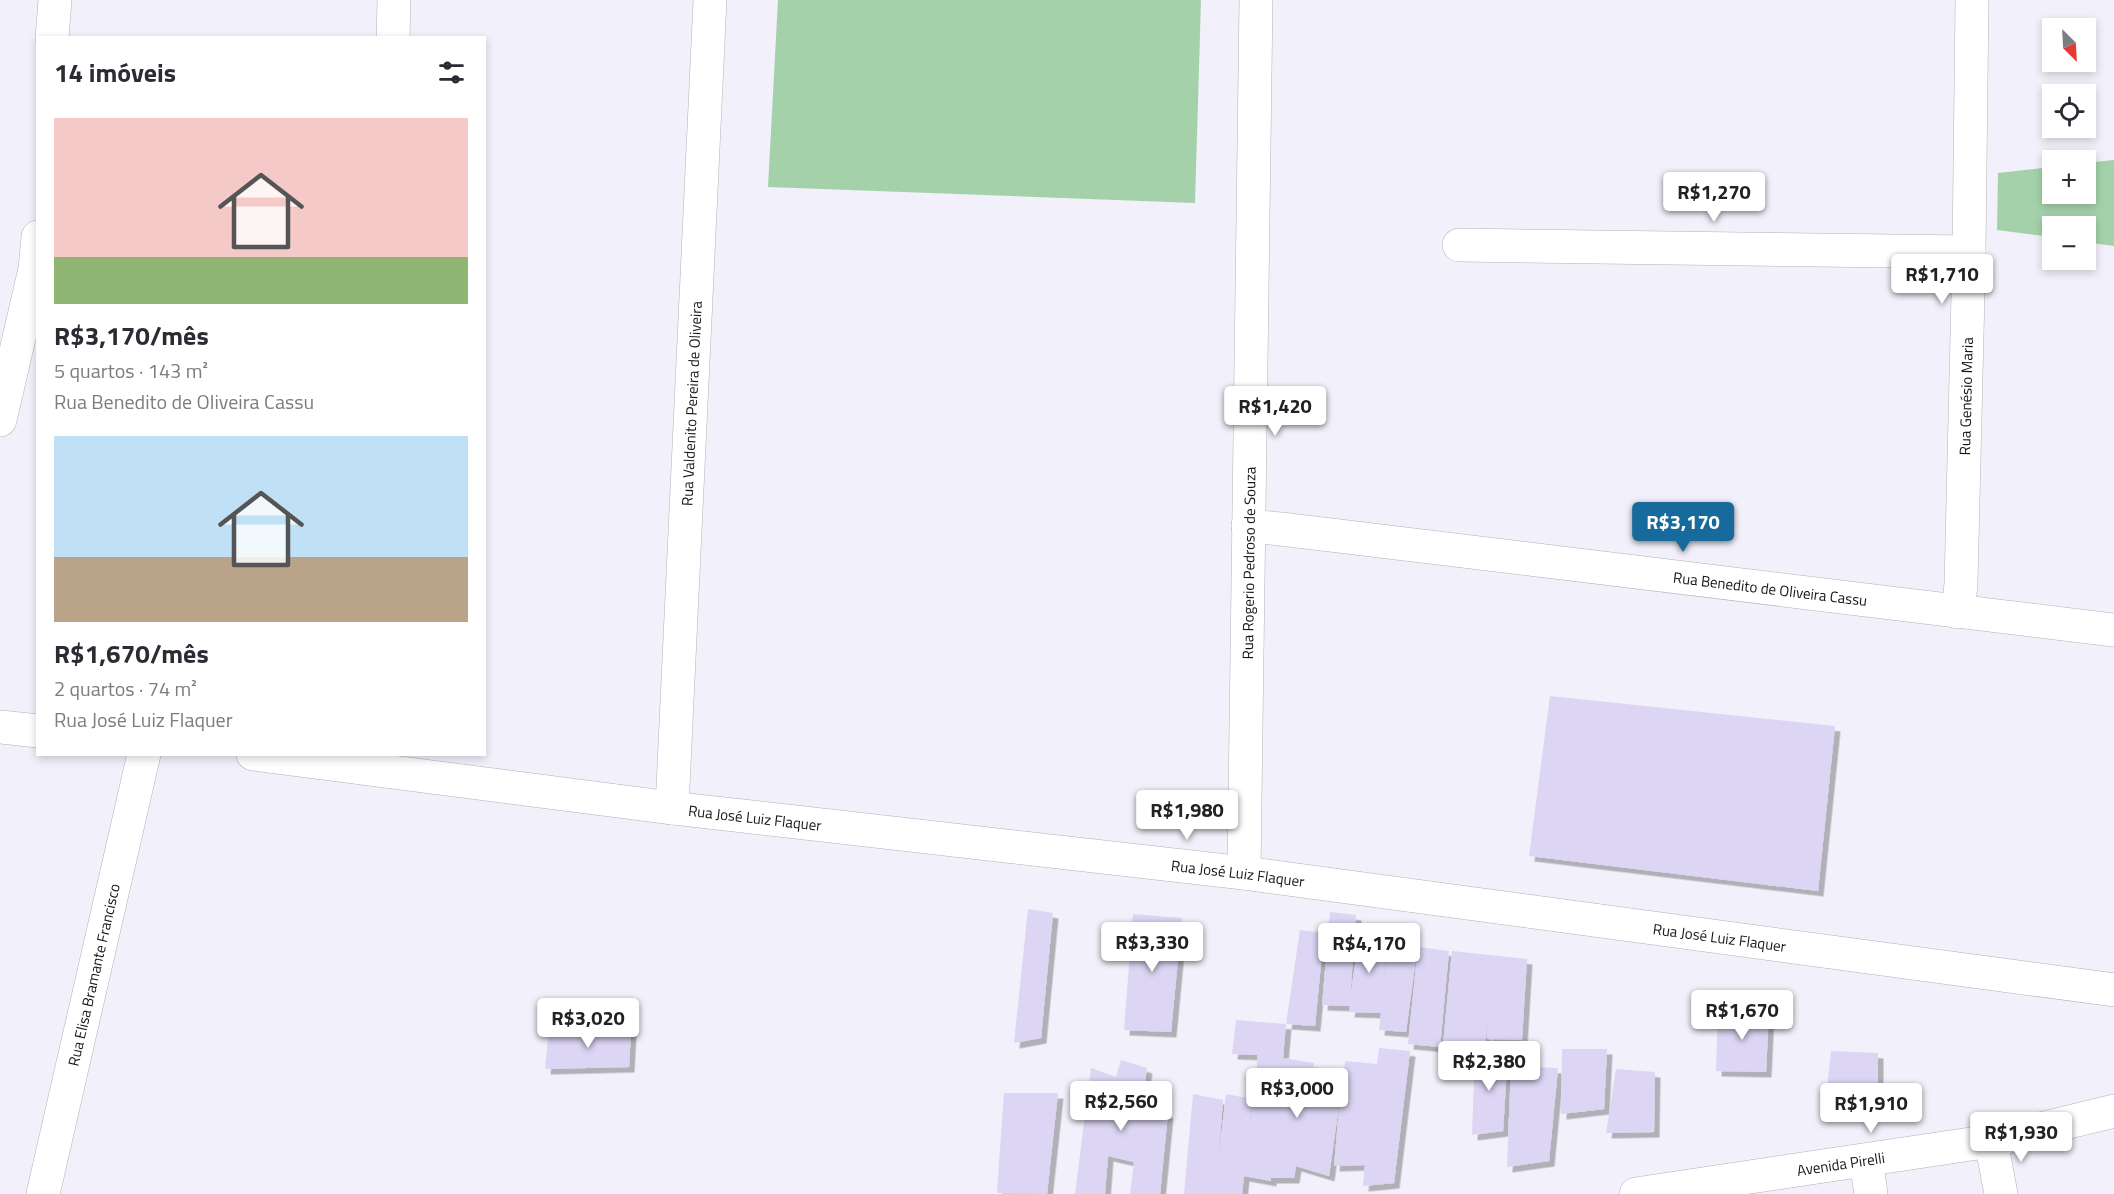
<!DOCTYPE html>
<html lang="pt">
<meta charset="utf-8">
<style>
:root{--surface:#fff;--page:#f2f2f3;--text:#2b2b33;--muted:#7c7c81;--accent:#176b9c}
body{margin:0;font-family:"Titillium Web",sans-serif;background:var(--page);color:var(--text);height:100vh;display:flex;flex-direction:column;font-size:22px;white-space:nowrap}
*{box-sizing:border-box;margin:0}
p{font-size:20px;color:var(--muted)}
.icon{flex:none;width:33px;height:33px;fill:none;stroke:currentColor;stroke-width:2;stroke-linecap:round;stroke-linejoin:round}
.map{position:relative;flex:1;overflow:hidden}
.sheet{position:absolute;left:36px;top:36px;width:450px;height:720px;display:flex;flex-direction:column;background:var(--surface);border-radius:0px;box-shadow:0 3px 9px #0003}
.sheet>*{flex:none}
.needle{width:39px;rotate:156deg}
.tools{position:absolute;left:2042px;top:18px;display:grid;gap:12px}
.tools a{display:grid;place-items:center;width:54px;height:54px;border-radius:0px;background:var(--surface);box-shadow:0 3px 9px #0003;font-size:30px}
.price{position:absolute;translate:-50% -51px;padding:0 14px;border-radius:6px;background:#fff;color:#222;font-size:20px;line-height:39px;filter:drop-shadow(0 2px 3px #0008)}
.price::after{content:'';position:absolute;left:50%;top:36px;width:18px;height:14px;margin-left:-9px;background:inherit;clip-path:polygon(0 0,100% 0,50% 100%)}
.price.selected{background:var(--accent);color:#fff}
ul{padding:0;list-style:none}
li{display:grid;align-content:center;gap:12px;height:318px;padding:0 18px}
li span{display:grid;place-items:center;height:186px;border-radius:0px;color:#555}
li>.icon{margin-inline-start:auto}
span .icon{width:108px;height:108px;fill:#fffc;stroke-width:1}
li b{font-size:26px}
h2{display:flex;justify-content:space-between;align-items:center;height:72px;padding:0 18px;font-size:26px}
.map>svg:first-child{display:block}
.green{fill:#a4d1aa}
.building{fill:#dcd5f4;filter:url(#shadow)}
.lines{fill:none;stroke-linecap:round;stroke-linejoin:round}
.minor-casing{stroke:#b3b0ba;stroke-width:34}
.minor{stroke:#fff;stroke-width:33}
.labels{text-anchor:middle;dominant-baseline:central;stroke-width:4.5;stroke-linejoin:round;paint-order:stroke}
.street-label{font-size:15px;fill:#17171a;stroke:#fff}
</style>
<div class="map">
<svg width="2114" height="1194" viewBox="0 0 2114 1194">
<defs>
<filter id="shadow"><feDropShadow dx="5.5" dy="5.5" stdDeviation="0" flood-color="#0004"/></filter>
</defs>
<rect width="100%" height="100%" fill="#f2f0fa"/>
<path class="green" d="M778 0H1201L1195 203 768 187Z
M2114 160V246L2085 242V226H2052V237L1997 230 1998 173 2052 167V194H2085V163Z"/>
<path class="building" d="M1550 696 1835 726 1818 891 1529 856Z
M1028 909 1053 913 1041 1038 1014 1043Z
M1330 912 1356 915 1350 999 1359 937 1387 942 1383 990 1389 939 1418 943 1406 1032 1379 1030 1381 1013 1349 1012 1350 1006 1322 1005Z
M1133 914 1182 918 1171 1032 1124 1030Z
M1300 930 1324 933 1315 1026 1286 1024Z
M1418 947 1449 951 1440 1047 1408 1044Z
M1452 951 1527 959 1522 1040 1487 1039 1488 1015 1485 1050 1442 1055Z
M1718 1011H1769L1766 1072 1716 1071Z
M1236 1020 1286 1024 1283 1058 1314 1063 1311 1076 1343 1081 1345 1061 1377 1064 1379 1048 1410 1051 1394 1183 1363 1186 1365 1165 1334 1166 1340 1098 1329 1176 1296 1166 1294 1178H1271V1181L1244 1176 1242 1194H1184L1193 1094 1223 1100 1218 1163 1226 1094 1252 1099 1249 1133 1254 1089 1279 1092 1281 1078H1257V1055L1232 1054Z
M549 1029 631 1031 629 1067 545 1069Z
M1562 1049H1607L1604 1109 1561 1114Z
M1508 1051 1503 1131 1472 1135 1475 1054Z
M1831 1051 1878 1053V1102L1825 1109Z
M1121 1060 1147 1068 1141 1109 1168 1113 1160 1194H1130L1134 1162 1108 1156 1105 1194H1075L1091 1068 1116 1077Z
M1511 1066 1558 1068 1549 1161 1507 1167Z
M1616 1069 1655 1072 1654 1132 1606 1133Z
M1004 1093H1058L1047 1194 997 1193Z"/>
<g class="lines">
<g class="minor-casing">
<g id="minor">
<path d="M52 38 55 0"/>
<path d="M393 38 394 0"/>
<path d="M1459 245 1969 252"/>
<path d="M0 420 35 269 38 237"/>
<path id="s1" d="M1248 526 1281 529 2114 630"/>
<path id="s2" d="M1958 612 1961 584 1969 252 1972 0"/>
<path d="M0 727 38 731"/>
<path id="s3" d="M253 754 672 808 1244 873 2114 990"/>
<path id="s4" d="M672 808 710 0"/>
<path id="s5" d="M1244 873 1256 0"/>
<path d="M1991 1141 2001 1194"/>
<path d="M1866 1160 1871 1194"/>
<path id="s6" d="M43 1194 144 754"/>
<path id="s7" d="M1636 1194 1991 1141 2114 1111"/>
</g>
</g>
<use href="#minor" class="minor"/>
</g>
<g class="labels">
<g class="street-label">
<text stroke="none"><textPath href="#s2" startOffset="216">Rua Genésio Maria</textPath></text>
<text stroke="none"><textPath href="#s4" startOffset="405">Rua Valdenito Pereira de Oliveira</textPath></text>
<text stroke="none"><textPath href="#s5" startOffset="310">Rua Rogerio Pedroso de Souza</textPath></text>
<text stroke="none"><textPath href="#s1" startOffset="526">Rua Benedito de Oliveira Cassu</textPath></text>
<text stroke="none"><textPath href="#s3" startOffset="506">Rua José Luiz Flaquer</textPath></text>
<text stroke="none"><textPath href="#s3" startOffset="992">Rua José Luiz Flaquer</textPath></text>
<text stroke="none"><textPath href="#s3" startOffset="1478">Rua José Luiz Flaquer</textPath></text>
<text stroke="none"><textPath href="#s6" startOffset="225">Rua Elisa Bramante Francisco</textPath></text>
<text stroke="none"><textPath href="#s7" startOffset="207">Avenida Pirelli</textPath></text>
</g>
</g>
</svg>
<div class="tools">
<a><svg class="needle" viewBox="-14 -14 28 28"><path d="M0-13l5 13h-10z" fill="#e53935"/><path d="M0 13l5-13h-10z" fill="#7c7c81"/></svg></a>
<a><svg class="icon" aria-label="locate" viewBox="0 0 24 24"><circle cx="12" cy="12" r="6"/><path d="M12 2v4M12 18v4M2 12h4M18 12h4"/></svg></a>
<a>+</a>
<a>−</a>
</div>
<b class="price" style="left:1714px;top:223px">R$1,270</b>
<b class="price" style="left:1942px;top:305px">R$1,710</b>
<b class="price" style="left:1275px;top:437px">R$1,420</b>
<b class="price selected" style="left:1683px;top:553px">R$3,170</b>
<b class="price" style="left:1187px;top:841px">R$1,980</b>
<b class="price" style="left:1152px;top:973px">R$3,330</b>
<b class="price" style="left:1369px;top:974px">R$4,170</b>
<b class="price" style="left:1742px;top:1041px">R$1,670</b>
<b class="price" style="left:588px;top:1049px">R$3,020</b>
<b class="price" style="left:1489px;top:1092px">R$2,380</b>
<b class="price" style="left:1297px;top:1119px">R$3,000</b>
<b class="price" style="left:1121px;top:1132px">R$2,560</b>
<b class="price" style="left:1871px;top:1134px">R$1,910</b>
<b class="price" style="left:2021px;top:1163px">R$1,930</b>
<section class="sheet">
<h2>14 imóveis<svg class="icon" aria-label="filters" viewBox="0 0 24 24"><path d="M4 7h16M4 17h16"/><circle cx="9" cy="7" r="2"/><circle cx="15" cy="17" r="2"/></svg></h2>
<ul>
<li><span style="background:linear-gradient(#f6c9c9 75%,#8fb573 0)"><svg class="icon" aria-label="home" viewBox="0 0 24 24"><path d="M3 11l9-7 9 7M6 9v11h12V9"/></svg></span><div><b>R$3,170/mês</b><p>5 quartos · 143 m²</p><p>Rua Benedito de Oliveira Cassu</p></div></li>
<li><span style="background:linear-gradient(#bfe0f5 65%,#b9a48a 0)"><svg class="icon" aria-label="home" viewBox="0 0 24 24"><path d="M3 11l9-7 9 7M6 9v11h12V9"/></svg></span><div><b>R$1,670/mês</b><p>2 quartos · 74 m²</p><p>Rua José Luiz Flaquer</p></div></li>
</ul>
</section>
</div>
